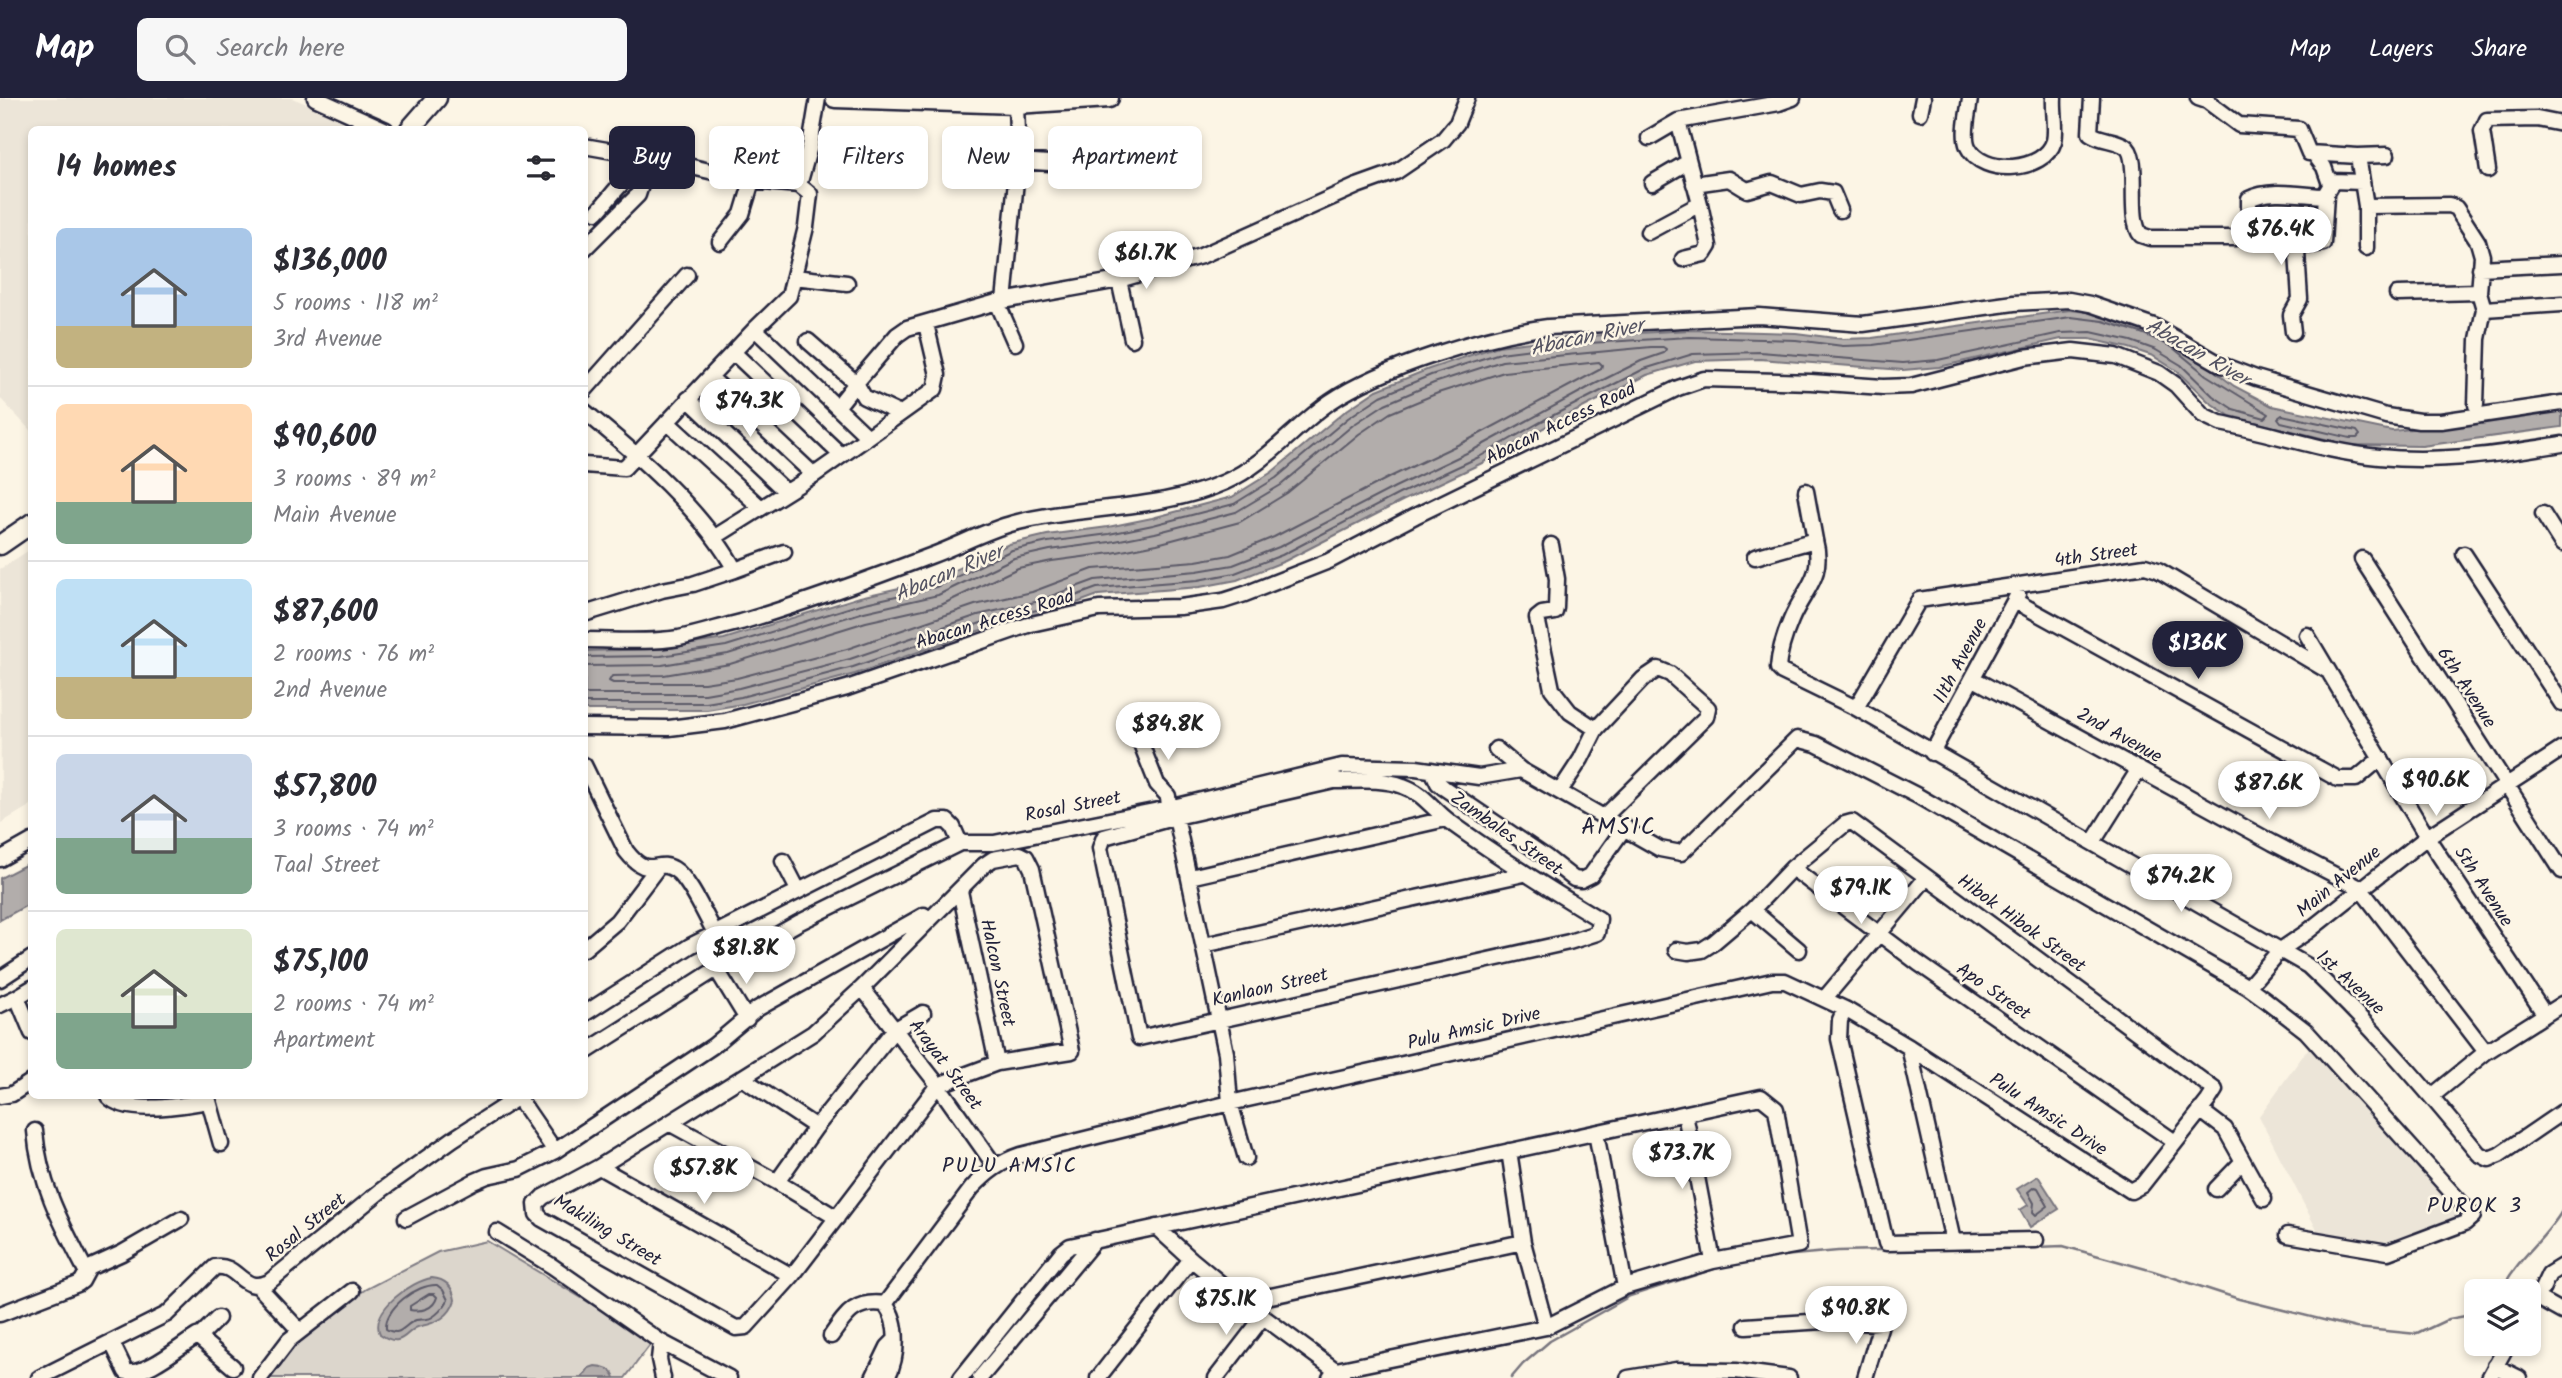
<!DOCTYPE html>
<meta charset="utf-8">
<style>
:root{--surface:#fff;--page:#f7f7f7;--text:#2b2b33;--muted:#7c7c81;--line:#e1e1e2;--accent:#22223b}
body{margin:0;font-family:Kalam,sans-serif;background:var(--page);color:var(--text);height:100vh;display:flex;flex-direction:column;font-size:26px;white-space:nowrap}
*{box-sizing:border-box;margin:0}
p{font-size:23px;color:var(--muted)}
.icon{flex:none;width:38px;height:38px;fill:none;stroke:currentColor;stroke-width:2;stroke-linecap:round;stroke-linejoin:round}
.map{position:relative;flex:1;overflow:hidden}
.panel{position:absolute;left:28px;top:28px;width:560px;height:973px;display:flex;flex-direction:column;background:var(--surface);border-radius:10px;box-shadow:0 4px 10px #0003}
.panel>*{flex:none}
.hud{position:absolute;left:609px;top:28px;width:665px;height:63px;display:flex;gap:14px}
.buttons{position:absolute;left:2464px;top:1181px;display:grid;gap:14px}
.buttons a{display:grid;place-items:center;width:77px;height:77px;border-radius:10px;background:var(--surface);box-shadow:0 4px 10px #0003;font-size:35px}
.price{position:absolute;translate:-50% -60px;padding:0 16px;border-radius:24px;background:#fff;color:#222;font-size:23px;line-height:46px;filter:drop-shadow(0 2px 4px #0008)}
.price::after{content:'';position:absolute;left:50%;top:42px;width:21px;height:16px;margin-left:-10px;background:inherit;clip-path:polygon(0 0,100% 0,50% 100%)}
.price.selected{background:var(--accent);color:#fff}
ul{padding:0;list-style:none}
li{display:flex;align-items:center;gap:21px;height:175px;padding:0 28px}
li+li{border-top:2px solid var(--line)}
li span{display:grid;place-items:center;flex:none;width:196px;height:140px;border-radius:10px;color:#555}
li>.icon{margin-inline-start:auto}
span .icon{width:84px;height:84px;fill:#fffc;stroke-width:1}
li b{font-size:30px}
h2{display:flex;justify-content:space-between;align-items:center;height:84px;padding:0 28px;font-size:30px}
.pill{padding:0 24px;border-radius:10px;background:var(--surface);box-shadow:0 4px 10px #0003;font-size:24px;line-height:63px}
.pill.selected{background:var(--accent);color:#fff}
header{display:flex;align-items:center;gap:42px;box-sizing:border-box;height:98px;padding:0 35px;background:var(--accent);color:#fff}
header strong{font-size:33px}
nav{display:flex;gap:38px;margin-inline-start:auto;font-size:24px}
.search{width:490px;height:63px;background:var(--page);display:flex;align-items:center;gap:18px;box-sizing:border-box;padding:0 24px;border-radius:10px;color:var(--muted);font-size:26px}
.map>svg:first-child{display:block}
.built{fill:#ece5d8}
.green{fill:#dcd6cc;stroke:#7f7c84;stroke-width:2}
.water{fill:#b2adab;stroke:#78757e;stroke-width:2}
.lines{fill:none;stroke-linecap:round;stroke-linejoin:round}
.shore{stroke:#5c5a68;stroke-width:2}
.stream{stroke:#78757e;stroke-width:2.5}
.minor-casing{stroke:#22223b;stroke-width:19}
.major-casing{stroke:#22223b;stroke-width:23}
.minor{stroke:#fcf5e5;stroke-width:14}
.major{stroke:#fcf5e5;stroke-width:18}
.labels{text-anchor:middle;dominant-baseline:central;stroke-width:5;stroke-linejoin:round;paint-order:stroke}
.street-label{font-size:19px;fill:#22223b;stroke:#fcf5e5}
.water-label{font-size:21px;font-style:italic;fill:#545362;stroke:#fcf5e5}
.neighbourhood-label{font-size:21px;letter-spacing:2px;fill:#22223b;stroke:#fcf5e5}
.quarter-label{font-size:23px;letter-spacing:2px;fill:#22223b;stroke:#fcf5e5}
</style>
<header>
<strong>Map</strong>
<div class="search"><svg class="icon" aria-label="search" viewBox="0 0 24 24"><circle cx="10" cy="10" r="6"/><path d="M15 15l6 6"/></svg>Search here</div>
<nav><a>Map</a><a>Layers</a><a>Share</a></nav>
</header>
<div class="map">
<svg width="2562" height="1280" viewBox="0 0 2562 1280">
<rect width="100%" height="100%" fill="#fcf5e5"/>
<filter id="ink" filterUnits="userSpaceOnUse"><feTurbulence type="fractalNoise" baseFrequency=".0143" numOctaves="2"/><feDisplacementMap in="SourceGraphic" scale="14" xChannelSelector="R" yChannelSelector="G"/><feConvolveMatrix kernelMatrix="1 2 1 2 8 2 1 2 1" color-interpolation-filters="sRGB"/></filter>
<g filter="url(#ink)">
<path class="built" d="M0 0H292L369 31 32 32 31 333 0 300Z
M31 451V707L1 725 0 471Z
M2310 948 2467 1120 2383 1151 2319 1136 2259 1018Z"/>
<path class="green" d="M487 1143 653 1243 625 1280H264L304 1234 366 1191 438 1154Z"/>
<path class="water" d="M2070 212 2104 216 2176 243 2234 288 2272 308 2392 333 2450 327 2562 307V329L2422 348 2350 347 2230 318 2209 304 2177 273 2153 258 2129 250 2090 241H2061L1939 269 1903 272 1760 261 1695 263 1647 277 1547 328 1482 365 1402 403 1285 463 1237 482 1200 489 1098 497 1039 519 984 531 855 576 743 606 707 612H585L584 553 661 551 724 541 860 499 934 482 1009 446 1047 437 1108 429 1152 420 1232 399 1272 374 1344 314 1377 292 1429 271 1498 248 1571 239 1690 232 1796 235 1843 241 1872 240Z
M31 764V805L0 822V780Z
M2038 1078 2059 1111 2030 1129 2020 1112 2028 1107 2017 1091Z
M432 1180C445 1181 453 1189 455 1202 450 1219 436 1225 421 1228 406 1230 404 1253 380 1236 369 1212 412 1183 432 1180Z
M595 1268C603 1268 613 1271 615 1280H582L589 1270Z"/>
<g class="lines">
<path class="shore" d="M1599 264 1602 267 1601 271 1470 341 1390 379 1274 439 1230 457 1196 463 1093 471 1032 494 975 507 847 551 737 580 704 585H613L609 583 612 578 664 577 730 566 866 524 941 507 1018 470 1052 463 1112 455 1157 446 1240 424 1287 395 1359 336 1390 315 1438 295 1504 274Z
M2282 317 2357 333 2360 337 2357 340H2350L2281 324 2278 320Z
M584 559 661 558 726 548 861 506 936 489 1012 452 1048 444 1109 436 1153 427 1234 406 1276 380 1348 320 1381 298 1431 277 1500 255 1572 246 1690 239 1796 242 1843 248 1873 247 2071 219 2103 223 2144 236 2172 249 2206 277 2269 316 2265 320 2233 311 2213 298 2181 267 2156 252 2131 243 2091 234 2060 235 1938 262 1903 265 1760 254 1693 256 1644 271 1544 322 1479 359 1399 396 1282 457 1235 475 1198 482 1097 490 1037 512 981 525 853 569 741 599 706 605H584
M584 568 662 567 728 556 864 514 938 497 1014 460 1050 452 1110 444 1155 435 1236 414 1281 387 1353 327 1385 306 1434 285 1502 263 1651 249H1663L1666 251 1664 255 1641 263 1593 287 1475 351 1395 389 1279 449 1233 467 1197 473 1095 482 1035 504 978 517 850 561 739 590 705 596H584
M2034 1089 2038 1090 2048 1108 2036 1117 2033 1114 2034 1105 2028 1094Z
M437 1187 443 1192 448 1202C445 1208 435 1220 427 1221 423 1222 419 1221 416 1222 403 1227 401 1240 386 1231 384 1210 417 1186 437 1187Z
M429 1196H434L437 1199C434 1211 421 1214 410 1212V1208Z"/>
<path class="stream" d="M2037 1149 2063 1148 2153 1173 2239 1201 2356 1230 2417 1236 2449 1221 2476 1216
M1771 1159 1838 1153 1964 1150
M2506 1182 2528 1192
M2501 1194C2514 1163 2545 1142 2562 1113
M1511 1280 1523 1266 1550 1243 1630 1198 1730 1166"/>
<g class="minor-casing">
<path id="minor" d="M315 0 386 32
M1970 0C1969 13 1962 36 1968 49 1982 79 2045 74 2054 43 2057 31 2053 13 2054 0
M2092 0 2090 35C2101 43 2114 41 2125 48 2142 58 2126 120 2141 137L2150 140H2235L2249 137V101C2270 90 2301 97 2324 98L2333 83 2362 84
M2198 0 2207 3 2239 27 2299 31 2309 55 2358 58 2366 108V150
M1920 15 1923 0
M1678 23 1700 106 1709 148 1704 156 1683 161
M1649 40 1678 23 1779 5 1793 0
M584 48 658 61 752 83 799 87 810 96 806 129 789 198 755 231 624 370 584 367
M2314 56 2324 69 2330 86
M2358 58 2387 57
M1018 63 1097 68
M2488 72 2482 33 2487 22 2537 21 2562 26
M1652 85 1688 64
M1694 86 1729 81 1747 92 1772 85 1801 97 1820 93 1833 95 1840 112
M799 87 810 48 818 0
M2366 108 2449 107 2456 110 2478 144 2482 158 2479 194 2484 211 2562 206
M597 114C609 101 631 71 645 65
M1648 134 1700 106
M720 144 742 116 752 83
M584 151 638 97 644 78 645 60
M2480 170 2562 166
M794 179 847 185
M1119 182 1132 241
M2397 196 2479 194
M1004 203 1018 63 1016 6
M997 204 1015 245
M2293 234 2291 217 2300 201 2297 154 2301 148 2323 145 2326 97
M808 243 856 285 897 237 907 230 997 204 1119 182 1201 158 1357 88 1396 74 1443 42 1457 25 1467 0
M733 254 840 356
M710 279 814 377
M584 293 687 177
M688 301 785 393
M2476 307 2478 241 2484 211
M837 309 856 285 864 299 898 315
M584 313C637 356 703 413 735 472L784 454
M667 324 760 409
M868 339 935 291 938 277 926 226
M1806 393 1815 442
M2543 416 2562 446
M715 439 814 377 868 339 755 231
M1551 447 1557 481 1556 510 1555 514 1542 516 1537 520 1552 591 1570 614 1596 631
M2464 456 2562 606
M1755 459 1815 442C1825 479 1804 491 1791 522 1785 536 1779 554 1778 570L1782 574 1856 610 2308 868C2370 926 2425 990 2479 1056L2489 1061 2499 1057 2562 1014
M2362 461 2562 773
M2015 503 2338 681H2356L2381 660
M584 516 662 492 693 486 735 472
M2307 537 2427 739 2545 917
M584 542C616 542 648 545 679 540 700 536 720 529 741 524 805 505 867 482 930 458 958 448 984 433 1014 425 1082 407 1160 413 1225 384 1266 366 1294 329 1330 304 1382 269 1486 237 1548 229L1759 218 1863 226 2014 205 2069 202 2090 206 2154 228 2222 267 2256 280 2386 318 2419 323H2441L2562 305
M1974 581 2273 745 2360 790 2486 954
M1856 610 1919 502 2145 468 2158 472 2328 573
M1132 623 1157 686 1168 698 1169 710
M584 629 669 630 725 623 847 590 1031 526 1099 511 1180 509 1223 503 1245 496 1329 463 1415 418 1678 290 1704 281 1811 284 1883 289 1911 288 2024 259 2073 253 2116 258 2159 275 2176 287 2203 317 2220 325C2273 335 2325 354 2379 359 2440 365 2502 356 2562 346
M1496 651 1521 672
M1932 655 2018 496
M584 667 626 753C649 783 656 760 674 771 689 780 706 819 715 835
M1432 672 1438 685 1444 690 1546 759 1574 781 1581 782 1591 777 1625 729
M1334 683C1356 683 1382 680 1403 688 1424 695 1433 712 1450 724 1498 759 1548 790 1599 821L1597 835 1569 844 1139 940 1100 750 1104 739 1176 719Z
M1560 693 1581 661 1596 631 1643 581 1658 571 1670 576 1708 610 1706 619 1605 718
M1176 719 1226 955 1230 1005 1246 1060
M2093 744 2139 671
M1020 756 1026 759 1032 771 1072 953 997 965 938 987 792 1178 746 1229 736 1230 542 1121 537 1116 536 1106 543 1099 599 1069 813 935 862 890 984 767 993 761Z
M0 761 32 743
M783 763 798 792
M1792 770 1918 865 2175 1044
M1190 779 1446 721
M960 793 997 965
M1752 812 1799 852
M1204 847 1524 776
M584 851 617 823 658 769
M717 872 747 921
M0 881 32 860
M2248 889 2279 853 2307 834 2427 739 2562 651
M862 890 938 987 995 1068
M17 899 32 890
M1825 900 1926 780
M0 907 17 899 32 935
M1845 911 1840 922 1839 941 1886 1145 2036 1142
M584 916 690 848 937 723H947L953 729 960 745
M1909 949 1953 1143
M584 955 710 875 798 825 960 745H994L1169 710 1342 668 1416 670 1479 679 1521 672 1660 751 1681 755 1797 641 1816 646 1918 698 2248 889 2266 902 2306 933 2473 1118 2465 1125 2388 1154 2288 1137
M742 980 816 1029
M0 998 12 996 32 983
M108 998C126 1018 184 1007 209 1003L221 1046
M2432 998 2486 954 2562 906
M518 999 555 1053
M2200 1012 2225 1031 2264 1101
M1685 1016 1713 1163
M669 1025 777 1084 837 1120
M35 1033C39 1085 62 1127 86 1173
M1596 1035 1625 1189
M1509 1053 1523 1144 1546 1229
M599 1069 792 1178
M777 1084 816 1029 894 932 923 915
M2216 1091 2243 1063
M406 1120 473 1084 487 1078 519 1071 555 1053 713 948 757 911 924 817
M1156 1129 1191 1161 1243 1204 1342 1277
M497 1134 552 1168 661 1244 729 1280
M258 1188 299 1232
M2542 1191 2549 1176 2562 1168
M2530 1196 2562 1214
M1243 1204 1523 1144
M0 1216 78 1186 82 1183 89 1170 122 1155 181 1121
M1746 1228 1840 1222 1881 1226 1865 1280
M200 1238 218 1220
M831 1238C847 1215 855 1202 885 1206
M661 1244 659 1261 663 1280
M112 1245 126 1274C146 1278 180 1248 197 1238L233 1269
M2495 1268 2519 1280
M39 1280 167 1216 215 1169C238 1165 242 1197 269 1184L383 1091 453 1041 520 998
M260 1280 289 1242 352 1193
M873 1280 888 1249 894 1243
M887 1280C898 1259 900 1225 885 1206L972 1090C987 1074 1000 1064 1021 1057L1230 1005 1772 883H1785L1845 911 1909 949 2131 1093 2142 1087 2208 1003 2215 992 1852 724 1845 726 1792 770 1752 812 1713 845 1702 852 1688 854 1676 852
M961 1280 1061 1155 1070 1148 1761 999 1776 1011 1799 1147 1713 1163 1625 1189 1546 1229 1336 1272 1330 1280
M980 1280 1095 1142
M1098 1280 1191 1161
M1216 1280 1263 1219
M1628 1280 1676 1272 1736 1273 1789 1280
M2489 1280 2505 1251"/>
</g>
<g class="major-casing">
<path id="major" d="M835 0 1016 6 1109 0
M409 32 437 0
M0 447 32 425"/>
</g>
<use href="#minor" class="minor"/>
<use href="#major" class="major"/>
</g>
</g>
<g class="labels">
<g class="street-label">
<text transform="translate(1561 326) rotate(-26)">Abacan Access Road</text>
<text transform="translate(2096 458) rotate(-8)">4th Street</text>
<text transform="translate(995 522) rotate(-17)">Abacan Access Road</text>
<text transform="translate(1961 563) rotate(-62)">11th Avenue</text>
<text transform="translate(2466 590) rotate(57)">6th Avenue</text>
<text transform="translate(2119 638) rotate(29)">2nd Avenue</text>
<text transform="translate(1073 709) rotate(-11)">Rosal Street</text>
<text transform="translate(1506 736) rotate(35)">Zambales Street</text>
<text transform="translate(2339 784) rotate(-39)">Main Avenue</text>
<text transform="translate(2483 789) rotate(57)">5th Avenue</text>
<text transform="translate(2021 826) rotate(36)">Hibok Hibok Street</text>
<text transform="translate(997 875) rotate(78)">Halcon Street</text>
<text transform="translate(2350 885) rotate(43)">1st Avenue</text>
<text transform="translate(1270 890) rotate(-13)">Kanlaon Street</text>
<text transform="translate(1993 894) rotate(35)">Apo Street</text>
<text transform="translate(1474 931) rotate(-13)">Pulu Amsic Drive</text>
<text transform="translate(945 967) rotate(53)">Arayat Street</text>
<text transform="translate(2048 1017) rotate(33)">Pulu Amsic Drive</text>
<text transform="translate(306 1130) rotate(-39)">Rosal Street</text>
<text transform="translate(607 1133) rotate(31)">Makiling Street</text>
</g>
<g class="water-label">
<text transform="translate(1587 240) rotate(-12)">Abacan River</text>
<text transform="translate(2197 255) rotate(30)">Abacan River</text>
<text transform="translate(949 476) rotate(-23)">Abacan River</text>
</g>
<g class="neighbourhood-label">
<text x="1010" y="1068">PULU AMSIC</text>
<text x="2475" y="1108">PUROK 3</text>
</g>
<g class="quarter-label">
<text x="1619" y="730">AMSIC</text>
</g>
</g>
</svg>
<div class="buttons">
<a><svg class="icon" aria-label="layers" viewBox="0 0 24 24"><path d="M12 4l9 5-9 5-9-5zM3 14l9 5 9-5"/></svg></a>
</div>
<b class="price" style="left:2281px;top:169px">$76.4K</b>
<b class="price" style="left:1146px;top:193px">$61.7K</b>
<b class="price" style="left:750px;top:341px">$74.3K</b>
<b class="price selected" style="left:2198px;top:583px">$136K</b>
<b class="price" style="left:1168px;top:664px">$84.8K</b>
<b class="price" style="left:2436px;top:720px">$90.6K</b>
<b class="price" style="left:2269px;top:723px">$87.6K</b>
<b class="price" style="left:2181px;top:816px">$74.2K</b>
<b class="price" style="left:1861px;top:828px">$79.1K</b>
<b class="price" style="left:746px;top:888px">$81.8K</b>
<b class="price" style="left:1682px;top:1093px">$73.7K</b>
<b class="price" style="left:704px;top:1108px">$57.8K</b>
<b class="price" style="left:1226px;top:1239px">$75.1K</b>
<b class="price" style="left:1856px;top:1248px">$90.8K</b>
<div class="hud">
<a class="pill selected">Buy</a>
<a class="pill">Rent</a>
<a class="pill">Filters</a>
<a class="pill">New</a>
<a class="pill">Apartment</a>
</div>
<section class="panel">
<h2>14 homes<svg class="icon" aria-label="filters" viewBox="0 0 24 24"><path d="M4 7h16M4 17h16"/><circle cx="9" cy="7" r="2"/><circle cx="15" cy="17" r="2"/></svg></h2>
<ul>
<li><span style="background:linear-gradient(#a9c7e8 70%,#c2b280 0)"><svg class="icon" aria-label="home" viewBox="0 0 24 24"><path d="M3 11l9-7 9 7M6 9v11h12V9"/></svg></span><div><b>$136,000</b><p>5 rooms · 118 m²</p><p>3rd Avenue</p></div></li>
<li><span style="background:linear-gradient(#ffd9b3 70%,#7fa58c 0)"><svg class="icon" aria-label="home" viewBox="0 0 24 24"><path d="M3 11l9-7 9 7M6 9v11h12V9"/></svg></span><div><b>$90,600</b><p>3 rooms · 89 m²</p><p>Main Avenue</p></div></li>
<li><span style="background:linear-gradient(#bfe0f5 70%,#c2b280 0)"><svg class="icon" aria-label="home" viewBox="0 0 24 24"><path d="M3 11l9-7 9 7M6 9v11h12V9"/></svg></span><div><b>$87,600</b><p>2 rooms · 76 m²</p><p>2nd Avenue</p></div></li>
<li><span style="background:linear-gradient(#c9d6e8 60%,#7fa58c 0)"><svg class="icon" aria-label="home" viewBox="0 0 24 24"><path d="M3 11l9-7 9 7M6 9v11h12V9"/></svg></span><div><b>$57,800</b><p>3 rooms · 74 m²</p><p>Taal Street</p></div></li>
<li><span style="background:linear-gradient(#dfe7d0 60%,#7fa58c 0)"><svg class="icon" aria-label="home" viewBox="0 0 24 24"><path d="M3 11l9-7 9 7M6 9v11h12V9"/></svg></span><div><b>$75,100</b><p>2 rooms · 74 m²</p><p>Apartment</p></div></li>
</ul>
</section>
</div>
